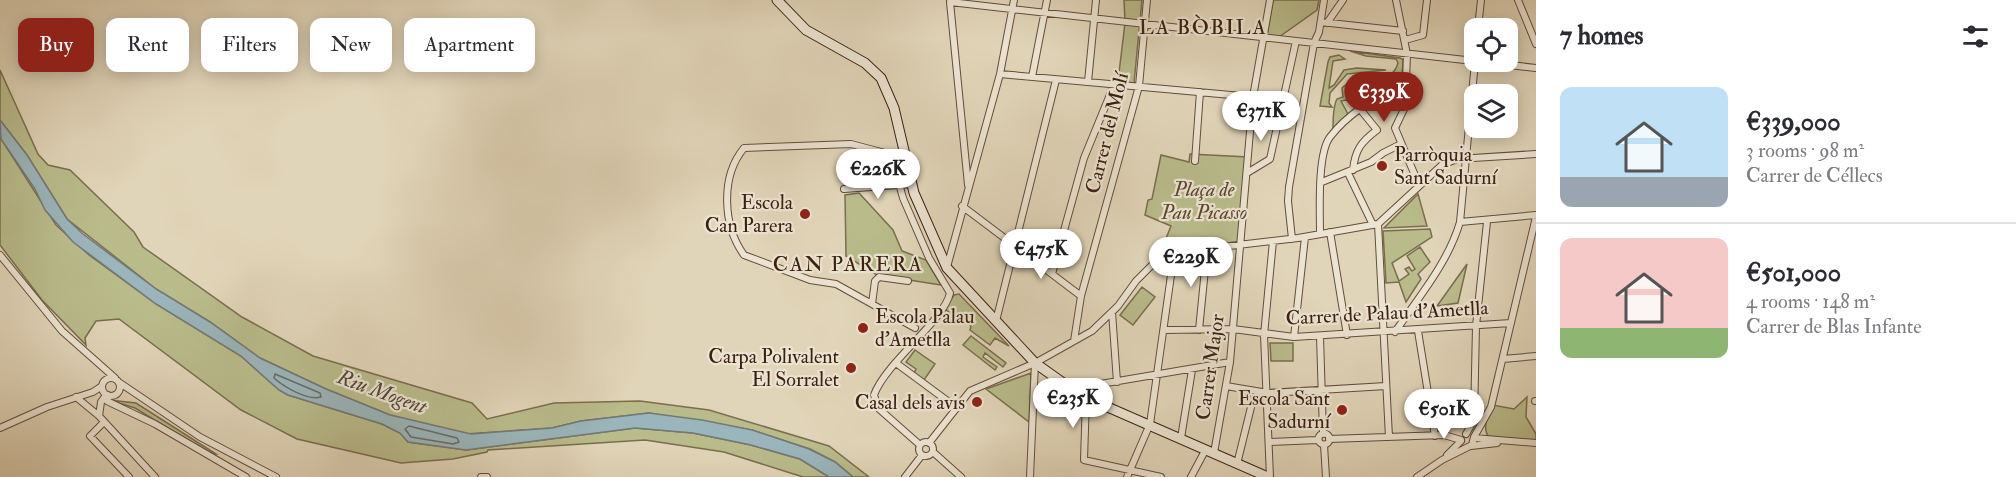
<!DOCTYPE html>
<meta charset="utf-8">
<style>
:root{--surface:#fff;--page:#f2f2f3;--text:#2b2b33;--muted:#7c7c81;--line:#e1e1e2;--accent:#8f2418}
body{margin:0;font-family:"IM FELL Double Pica",serif;background:var(--page);color:var(--text);height:100vh;display:flex;flex-direction:column;font-size:22px;white-space:nowrap}
*{box-sizing:border-box;margin:0}
p{font-size:20px;color:var(--muted)}
.icon{flex:none;width:33px;height:33px;fill:none;stroke:currentColor;stroke-width:2;stroke-linecap:round;stroke-linejoin:round}
.map{position:relative;flex:1;overflow:hidden}
.panel{display:flex;flex-direction:column;background:var(--surface);width:480px}
.panel>*{flex:none}
.hud{position:absolute;left:18px;top:18px;width:570px;height:54px;display:flex;gap:12px}
.controls{position:absolute;left:1464px;top:18px;display:grid;gap:12px}
.controls a{display:grid;place-items:center;width:54px;height:54px;border-radius:12px;background:var(--surface);box-shadow:0 3px 15px #0003;font-size:30px}
.price{position:absolute;translate:-50% -51px;padding:0 14px;border-radius:21px;background:#fff;color:#222;font-size:20px;line-height:39px;filter:drop-shadow(0 2px 3px #0008)}
.price::after{content:'';position:absolute;left:50%;top:36px;width:18px;height:14px;margin-left:-9px;background:inherit;clip-path:polygon(0 0,100% 0,50% 100%)}
.price.active{background:var(--accent);color:#fff}
ul{padding:0;list-style:none}
li{display:flex;align-items:center;gap:18px;height:150px;padding:0 24px}
li+li{border-top:2px solid var(--line)}
li span{display:grid;place-items:center;flex:none;width:168px;height:120px;border-radius:12px;color:#555}
li>.icon{margin-inline-start:auto}
span .icon{width:72px;height:72px;fill:#fffc;stroke-width:1}
li b{font-size:26px}
h2{display:flex;justify-content:space-between;align-items:center;height:72px;padding:0 24px;font-size:26px}
.pill{padding:0 21px;border-radius:12px;background:var(--surface);box-shadow:0 3px 15px #0003;font-size:21px;line-height:54px}
.pill.active{background:var(--accent);color:#fff}
main{display:flex;flex:1;min-height:0}
.map>svg:first-child{display:block}
.green{fill:#b9bb8b;stroke:#7a6e4e;stroke-width:1.5}
.water{fill:#9ab5bb;stroke:#747977;stroke-width:1.5}
.lines{fill:none;stroke-linecap:round;stroke-linejoin:round}
.shore{stroke:#6a6a66;stroke-width:1.5}
.street-casing{stroke:#644d3c;stroke-width:8}
.secondary-casing{stroke:#3b2012;stroke-width:11}
.street{stroke:#ece4d2;stroke-width:6}
.secondary{stroke:#ece4d2;stroke-width:9}
.poi-dot{fill:#8f2418;stroke:#ece4d2;stroke-width:2}
.labels{text-anchor:middle;dominant-baseline:central;stroke-width:4.5;stroke-linejoin:round;paint-order:stroke}
.street-label{font-size:20px;fill:#3b2012;stroke:#ece4d2}
.poi-label{font-size:20px;fill:#3b2012;stroke:#ece4d2;text-anchor:end}
.park-label{font-size:20px;font-style:italic;fill:#5a4730;stroke:#ece4d2}
.neighbourhood-label{font-size:21px;letter-spacing:1.5px;fill:#3b2012;stroke:#ece4d2}
.water-label{font-size:21px;font-style:italic;fill:#53453c;stroke:#ece4d2}
</style>
<main>
<div class="map">
<svg width="1536" height="477" viewBox="0 0 1536 477">
<rect width="100%" height="100%" fill="#e1d5b9"/>
<filter id="stains"><feTurbulence type="fractalNoise" baseFrequency=".00333" numOctaves="4"/><feColorMatrix values="0 0 0 0 .2 0 0 0 0 .09 0 0 0 0 .02 0 0 0 .5 -.17"/></filter>
<radialGradient id="worn" r=".72"><stop offset=".6" stop-color="#630" stop-opacity="0"/><stop offset="1" stop-color="#630" stop-opacity=".3"/></radialGradient>
<path class="green" d="M1124 0H1142L1134 83 1118 81 1125 23Z
M1273 0H1319L1317 10 1279 37 1267 36Z
M1350 51 1400 58 1403 60 1402 76 1357 105 1346 100 1341 101 1348 114 1333 129C1333 121 1333 106 1337 99L1343 97 1342 88C1345 86 1349 81 1354 81 1371 78 1393 83 1398 63L1396 59 1366 56Z
M1339 55 1345 59 1333 61 1329 88 1334 85 1344 70 1357 68 1386 70 1347 74 1330 93 1329 103 1332 107 1320 106 1328 62 1330 57Z
M0 70 38 154 48 165 70 170 134 232 143 247 242 317 313 356 472 403 487 419 554 403 640 401 709 410 829 446 869 477H853L835 462 810 449 752 430 649 413 581 421 552 428 466 434 390 415 326 389 260 358 210 322 156 289 67 219 27 155 0 120Z
M0 137 56 225 89 255 156 304 241 356 279 390 288 395 382 424 400 433 408 442 466 450 635 428 693 433 751 445 800 459 829 477H803L724 452 645 440 488 450 487 452 453 459 401 463 297 439 241 410 119 319 96 321 85 338 86 345 42 300 0 245Z
M1190 154 1248 157 1241 245 1172 255 1165 241 1171 226 1145 215 1148 200 1152 199 1161 155 1189 162Z
M859 193 893 230 902 251 926 260 941 285 877 275 846 256 845 195Z
M1418 194 1427 226 1384 228Z
M1430 229 1432 237 1392 263 1399 281 1409 274 1405 269 1409 267 1412 271 1415 269 1407 256 1420 247 1430 262 1418 274 1421 279 1406 302 1399 282 1386 283 1383 231Z
M1467 264 1458 303 1437 306Z
M1142 287 1155 297 1133 325 1120 315Z
M959 294 1009 346 995 338 990 345 970 330 971 326 960 315 955 317 945 309 954 295Z
M971 336 1006 363 1003 367 985 353 983 357 997 367 995 370 963 345Z
M1270 343H1293V361H1271Z
M915 350 935 364 924 380 914 373 916 369 906 362Z
M1031 373 1029 422 986 389Z
M1527 397 1526 417 1536 434V443L1489 437C1481 427 1489 415 1493 405L1514 409Z
M109 400 136 403 216 454H210L135 408Z"/>
<path class="water" d="M0 120 27 155 67 219 83 234 156 289 210 322 260 358 326 389 390 415 471 434 552 428 581 421 649 413 702 420 752 430 809 449 835 462 853 477H829L800 459 751 445 693 433 635 428 466 450 408 442 400 433 382 424 288 395 279 390 241 356 156 304 73 242 45 210 35 189 1 139Z"/>
<g class="lines">
<path class="shore" d="M275 374 320 393 321 397C308 401 284 387 274 378Z
M409 426 457 438 459 442 453 444 411 437 405 429Z"/>
<g class="street-casing">
<path id="street" d="M1396 0 1407 54 1405 107 1395 128 1419 185
M1518 0 1536 44
M1321 22 1403 31
M1327 23 1343 0
M1478 28 1481 0
M1405 40 1423 35 1427 0
M1000 74 1253 97
M1032 77 1047 0
M1088 82 1096 0
M1195 161 1200 92
M1353 170C1355 150 1361 142 1377 130L1360 109
M1247 173 1270 159 1296 41
M1348 173 1373 225
M1322 182 1371 162 1383 153 1401 144
M968 185 950 2 1536 68
M844 189 912 184
M962 206 1081 296
M1460 222 1536 215
M1378 224 1389 437
M1330 232 1347 335
M1320 234C1320 212 1317 154 1330 137 1349 112 1379 96 1405 81
M1292 239 1288 201 1289 187 1314 43 1319 32 1324 0
M0 255 62 331 115 378
M947 267 1000 74 1014 0
M1052 274 1084 158 1114 85
M872 304 875 281 879 277 908 281
M1112 312 1117 382
M996 321 1056 80
M915 328 836 284 810 280 744 255C723 226 720 177 744 148L851 144 885 153 893 162 903 198 929 258 950 293C944 321 886 362 874 395L878 408 920 445
M1164 330 1233 329 1294 337 1511 323
M1199 330 1207 249
M1418 331 1435 436
M1395 332C1418 298 1448 263 1460 222L1475 62
M1320 336 1323 434
M1294 337 1305 237
M1074 341 1081 296 1139 86 1147 0
M1503 359 1536 356
M896 363 957 408
M102 387a9 9 0 1 1 18 0a9 9 0 1 1-18 0Z
M120 383 200 437 276 477
M1226 386 1268 393 1386 386
M1071 389 1230 362
M108 395 107 401 111 403 155 424 246 477
M76 397 99 416 155 477
M1086 398 1084 460 1161 477
M1535 401H1536
M99 416 101 402 106 395
M104 422 90 436 129 477
M0 428 47 407 93 392 102 386
M1318.5 439a5.5 5.5 0 1 1 11 0a5.5 5.5 0 1 1-11 0Z
M1466 434 1474 420 1476 326 1487 222
M1474 437 1491 407 1536 217
M1181 438 1192 370
M1474 438 1536 443
M1329 439 1444 435 1461 440
M919 449a7 7 0 1 1 14 0a7 7 0 1 1-14 0Z
M1269 442 1318 440
M929 443 970 391 1035 363 1092 331 1118 306 1136 281 1151 266 1178 252 1298 238 1378 224 1442 165 1457 159 1536 154
M1324 445 1326 477
M1471 446 1497 443
M933 452 961 477
M1214 453 1230 362 1253 97 1270 0
M1447 455 1461 441
M1237 464 1255 391
M481 477H487
M905 477 922 455
M1030 477 1035 363
M1127 477 1150 424 1174 254
M1191 477 1206 449
M1270 477 1264 335 1273 241
M1417 477 1442 460 1472 445 1474 437"/>
</g>
<g class="secondary-casing">
<path id="secondary" d="M777 0 806 30 865 63 881 78 894 108 914 193 947 268 1035 363 1080 395 1268 477"/>
</g>
<use href="#street" class="street"/>
<use href="#secondary" class="secondary"/>
</g>
<g class="poi-dot">
<circle cx="1382" cy="166" r="6"/>
<circle cx="805" cy="214" r="6"/>
<circle cx="863" cy="328" r="6"/>
<circle cx="851" cy="368" r="6"/>
<circle cx="977" cy="402" r="6"/>
<circle cx="1342" cy="410" r="6"/>
</g>
<g class="labels">
<g class="street-label">
<text transform="translate(1107 133) rotate(-76)">Carrer del Molí</text>
<text transform="translate(1387 313) rotate(-3)">Carrer de Palau d'Ametlla</text>
<text transform="translate(1210 367) rotate(-82)">Carrer Major</text>
</g>
<g class="poi-label">
<text x="1394" y="154" text-anchor="start">Parròquia<tspan x="1394" dy="23">Sant Sadurní</tspan></text>
<text x="793" y="202">Escola<tspan x="793" dy="23">Can Parera</tspan></text>
<text x="875" y="316" text-anchor="start">Escola Palau<tspan x="875" dy="23">d'Ametlla</tspan></text>
<text x="839" y="356">Carpa Polivalent<tspan x="839" dy="23">El Sorralet</tspan></text>
<text x="1330" y="398">Escola Sant<tspan x="1330" dy="23">Sadurní</tspan></text>
<text x="965" y="402">Casal dels avis</text>
</g>
<g class="park-label">
<text x="1204" y="189">Plaça de<tspan x="1204" dy="23">Pau Picasso</tspan></text>
</g>
<g class="neighbourhood-label">
<text x="1203" y="27">LA BÒBILA</text>
<text x="848" y="264">CAN PARERA</text>
</g>
<g class="water-label">
<text transform="translate(382 392) rotate(20)">Riu Mogent</text>
</g>
</g>
<rect width="100%" height="100%" filter="url(#stains)"/>
<rect width="100%" height="100%" fill="url(#worn)"/>
</svg>
<div class="controls">
<a><svg class="icon" aria-label="locate" viewBox="0 0 24 24"><circle cx="12" cy="12" r="6"/><path d="M12 2v4M12 18v4M2 12h4M18 12h4"/></svg></a>
<a><svg class="icon" aria-label="layers" viewBox="0 0 24 24"><path d="M12 4l9 5-9 5-9-5zM3 14l9 5 9-5"/></svg></a>
</div>
<b class="price active" style="left:1384px;top:123px">€339K</b>
<b class="price" style="left:1261px;top:142px">€371K</b>
<b class="price" style="left:878px;top:200px">€226K</b>
<b class="price" style="left:1041px;top:280px">€475K</b>
<b class="price" style="left:1191px;top:288px">€229K</b>
<b class="price" style="left:1073px;top:429px">€235K</b>
<b class="price" style="left:1444px;top:440px">€501K</b>
<div class="hud">
<a class="pill active">Buy</a>
<a class="pill">Rent</a>
<a class="pill">Filters</a>
<a class="pill">New</a>
<a class="pill">Apartment</a>
</div>
</div>
<section class="panel">
<h2>7 homes<svg class="icon" aria-label="filters" viewBox="0 0 24 24"><path d="M4 7h16M4 17h16"/><circle cx="9" cy="7" r="2"/><circle cx="15" cy="17" r="2"/></svg></h2>
<ul>
<li><span style="background:linear-gradient(#bfe0f5 75%,#9aa5b1 0)"><svg class="icon" aria-label="home" viewBox="0 0 24 24"><path d="M3 11l9-7 9 7M6 9v11h12V9"/></svg></span><div><b>€339,000</b><p>3 rooms · 98 m²</p><p>Carrer de Céllecs</p></div></li>
<li><span style="background:linear-gradient(#f6c9c9 75%,#8fb573 0)"><svg class="icon" aria-label="home" viewBox="0 0 24 24"><path d="M3 11l9-7 9 7M6 9v11h12V9"/></svg></span><div><b>€501,000</b><p>4 rooms · 148 m²</p><p>Carrer de Blas Infante</p></div></li>
</ul>
</section>
</main>
